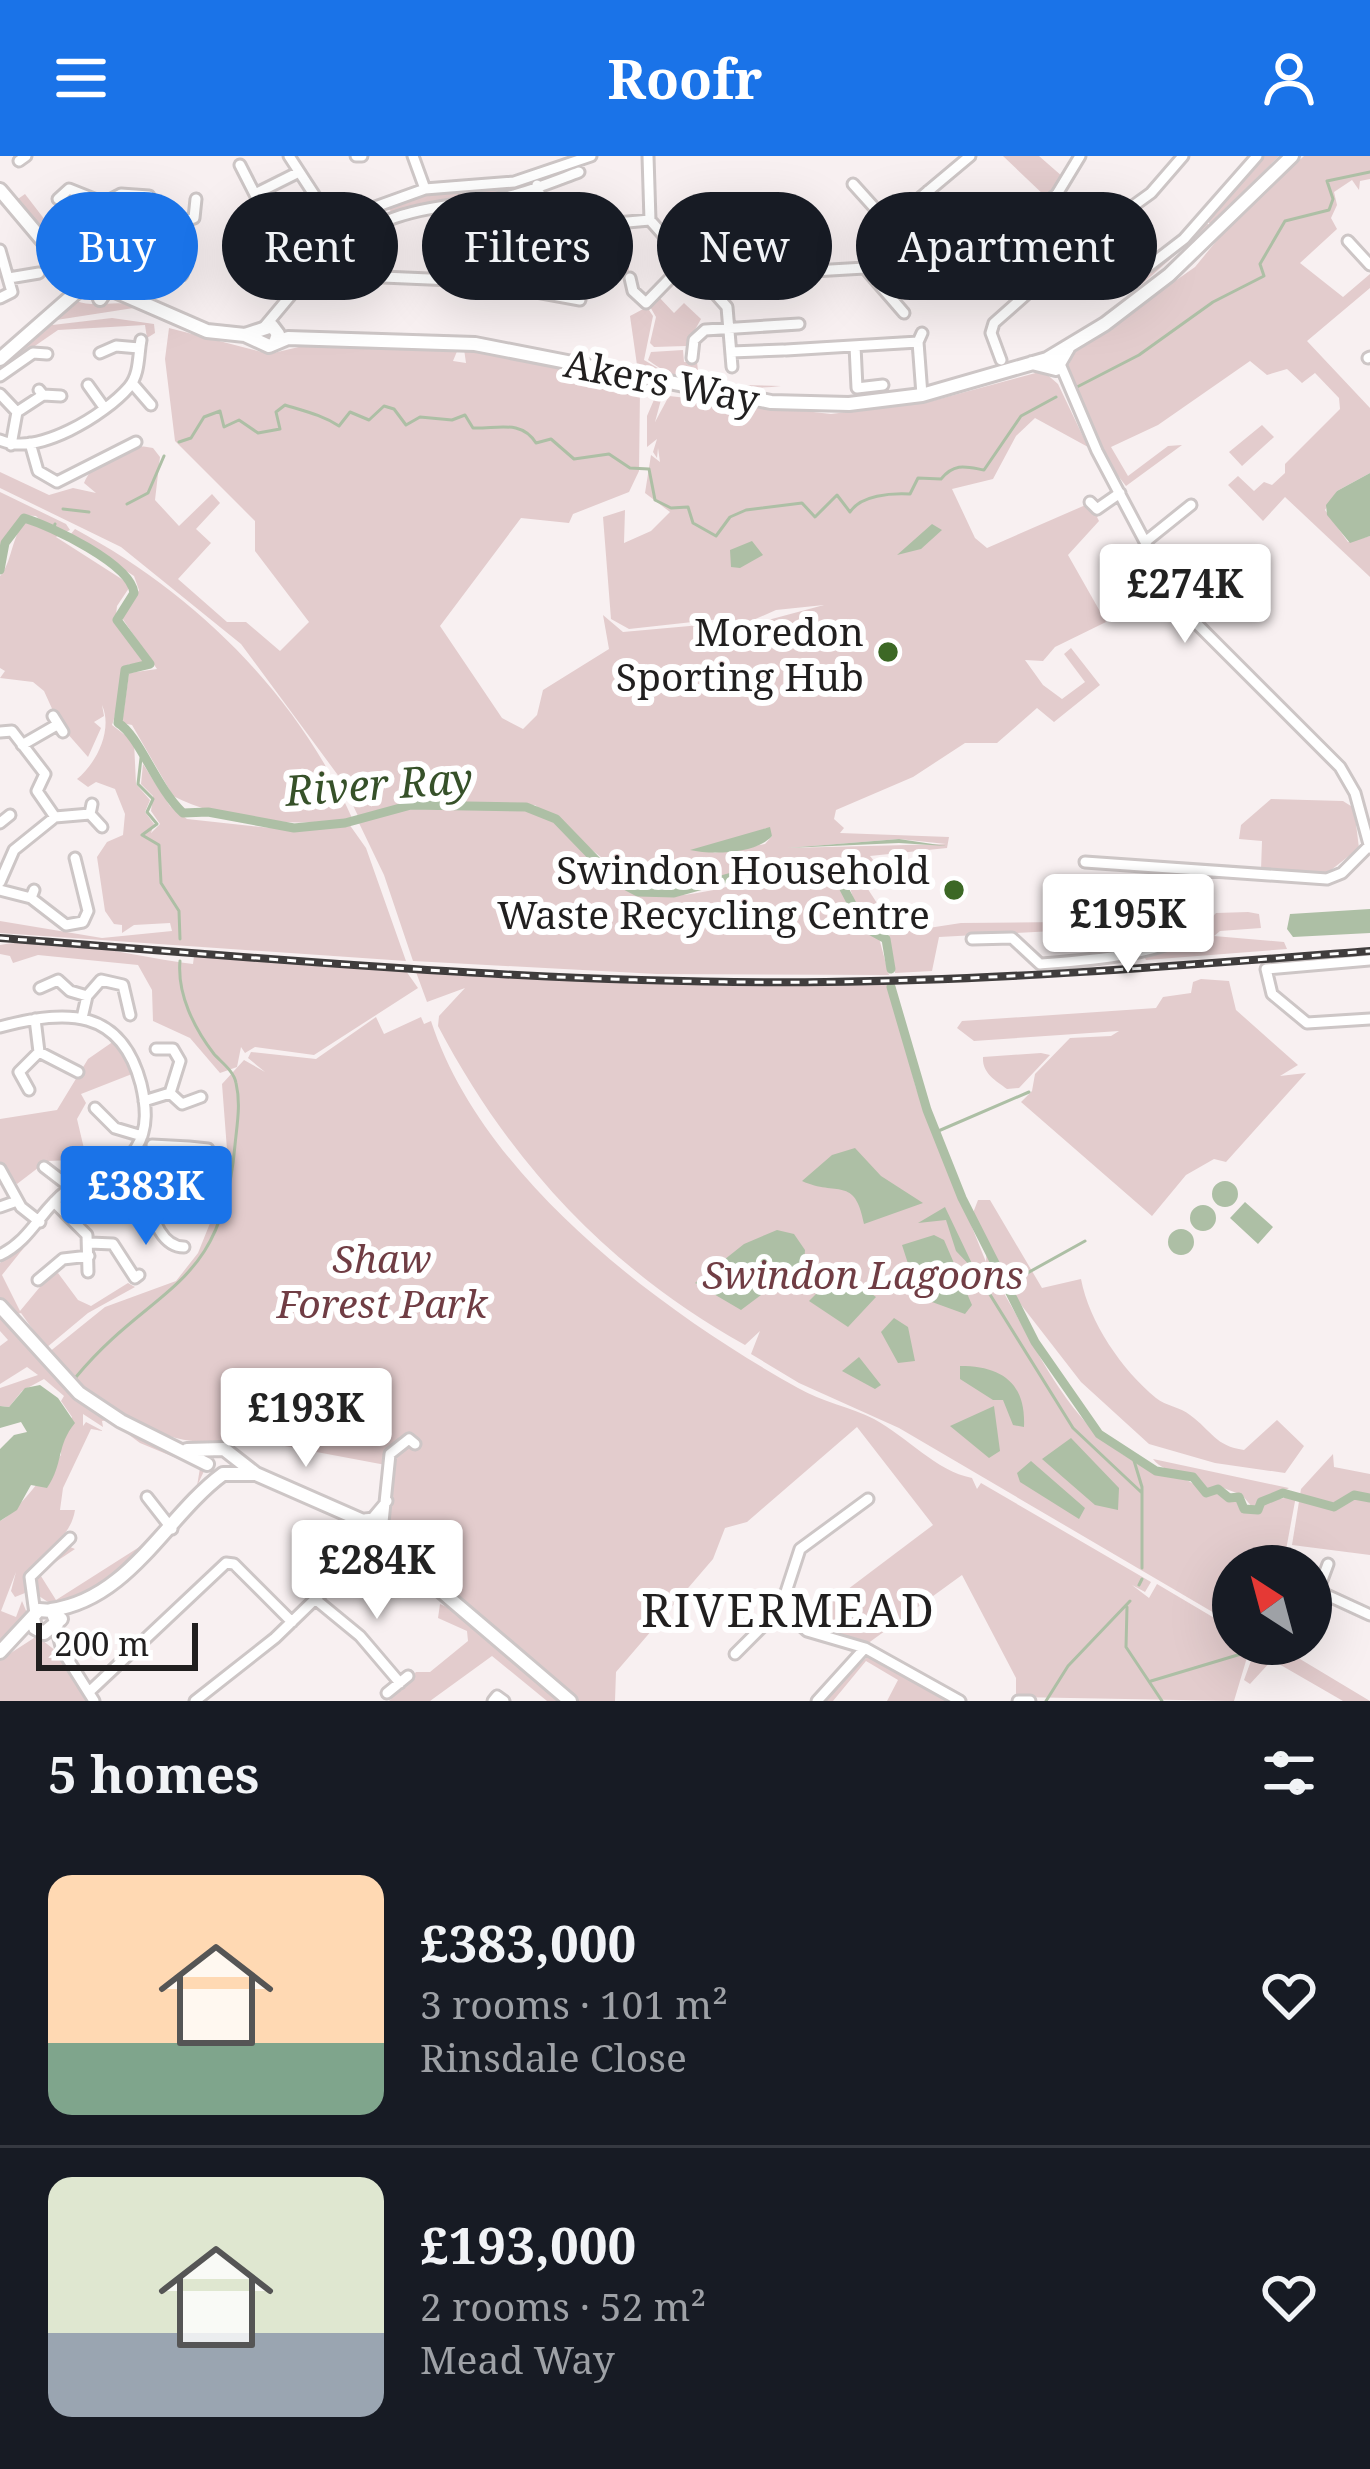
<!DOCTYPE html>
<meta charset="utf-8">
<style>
:root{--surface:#171b24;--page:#20242c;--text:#f1f3f6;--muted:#9ea1a6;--line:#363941;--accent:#1a73e8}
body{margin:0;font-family:"Noto Serif",serif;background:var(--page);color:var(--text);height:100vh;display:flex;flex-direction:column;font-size:45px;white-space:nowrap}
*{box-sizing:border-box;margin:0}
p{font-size:39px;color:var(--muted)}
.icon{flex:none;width:66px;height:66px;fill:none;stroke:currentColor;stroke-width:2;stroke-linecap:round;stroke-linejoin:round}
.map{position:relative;height:1545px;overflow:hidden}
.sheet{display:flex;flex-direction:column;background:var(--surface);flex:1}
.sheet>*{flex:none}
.guide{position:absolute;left:36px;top:36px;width:1299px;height:108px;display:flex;gap:24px}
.needle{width:78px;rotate:324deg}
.buttons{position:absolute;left:1212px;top:1389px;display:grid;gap:24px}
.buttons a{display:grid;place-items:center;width:120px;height:120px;border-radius:50%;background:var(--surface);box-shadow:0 12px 48px #0002;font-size:60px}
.scale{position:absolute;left:36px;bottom:30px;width:162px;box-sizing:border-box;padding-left:12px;border:6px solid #211f1f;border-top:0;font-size:33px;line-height:42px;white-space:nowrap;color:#211f1f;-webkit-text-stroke:9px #fff;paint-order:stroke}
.price{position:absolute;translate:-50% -102px;padding:0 27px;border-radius:12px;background:#fff;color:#222;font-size:39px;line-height:78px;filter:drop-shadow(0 3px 6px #0008)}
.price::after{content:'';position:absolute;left:50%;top:72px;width:36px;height:27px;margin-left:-18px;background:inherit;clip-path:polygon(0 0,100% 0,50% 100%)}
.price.selected{background:var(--accent);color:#fff}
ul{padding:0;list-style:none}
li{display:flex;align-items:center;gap:36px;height:300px;padding:0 48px}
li+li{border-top:3px solid var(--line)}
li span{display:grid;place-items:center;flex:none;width:336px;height:240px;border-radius:24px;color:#555}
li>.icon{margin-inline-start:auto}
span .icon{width:144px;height:144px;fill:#fffc;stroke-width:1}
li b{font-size:51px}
h2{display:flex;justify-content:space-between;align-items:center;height:144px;padding:0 48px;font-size:51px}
.chip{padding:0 42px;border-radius:54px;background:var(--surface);box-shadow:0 12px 48px #0002;font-size:42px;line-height:108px}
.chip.selected{background:var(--accent);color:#fff}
header{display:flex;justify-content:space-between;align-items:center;height:156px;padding:0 48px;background:var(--accent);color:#fff;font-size:54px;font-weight:700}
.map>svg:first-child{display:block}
.green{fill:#e3cccd;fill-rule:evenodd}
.water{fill:#adbfa5}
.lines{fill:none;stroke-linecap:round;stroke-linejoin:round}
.stream{stroke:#adbfa5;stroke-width:3}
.river{stroke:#adbfa5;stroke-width:9}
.minor-casing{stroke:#cdc6c6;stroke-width:15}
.major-casing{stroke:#cdc6c6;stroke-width:18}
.minor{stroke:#fff;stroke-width:9}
.major{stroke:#fff;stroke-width:12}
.rail-casing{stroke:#403d3d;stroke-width:8}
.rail{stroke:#fff;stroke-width:3;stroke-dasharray:9;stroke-linecap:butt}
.poi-dot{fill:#3c6825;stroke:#fff;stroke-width:4.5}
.labels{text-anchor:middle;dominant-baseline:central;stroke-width:12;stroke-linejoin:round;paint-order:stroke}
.street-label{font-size:39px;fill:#211f1f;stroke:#fff}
.poi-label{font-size:39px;fill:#211f1f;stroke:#fff;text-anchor:end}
.park-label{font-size:39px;font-style:italic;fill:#703d44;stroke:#fff}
.water-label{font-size:42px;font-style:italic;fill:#365129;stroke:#fff}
.quarter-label{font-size:45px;letter-spacing:3px;fill:#211f1f;stroke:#fff}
</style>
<header><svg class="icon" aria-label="menu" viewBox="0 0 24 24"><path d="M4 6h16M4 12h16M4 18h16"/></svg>Roofr<svg class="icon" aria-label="person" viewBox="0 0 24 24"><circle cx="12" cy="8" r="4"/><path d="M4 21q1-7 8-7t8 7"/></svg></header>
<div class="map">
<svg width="1370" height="1545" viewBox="0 0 1370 1545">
<rect width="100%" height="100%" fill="#f8f0f1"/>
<path class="green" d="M1003 0H1039L1063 21 1046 41Z
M1259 0H1279L1210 68 1206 64Z
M1304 0H1370V23L1360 25 1359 34 1352 24 1334 36 1337 49 1331 62 1337 73 1300 107 1343 141 1370 118V132L1307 185 1370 252V317L1337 335 1325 354 1348 386 1370 380V421L1285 341 1263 365 1228 329 1238 320 1254 335 1264 326 1272 329 1285 317V308L1340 253 1339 242 1315 217 1302 227 1287 213 1267 219 1250 205 1158 269 1111 291 1128 320 1168 290 1182 289 1126 330 1100 297 1066 216 1074 196 1195 111 1232 66Z
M530 26 533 30C506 38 407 47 395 60L388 52 393 46 442 33Z
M25 38 78 107 97 108 119 98 95 114 71 108 15 45Z
M374 56 383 64 338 99 340 116 354 123 334 119 308 126 351 73Z
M1205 65 1209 69 1142 128 1132 110 1149 113Z
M629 70V115L612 119 606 109V78L613 71Z
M658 140 674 157 684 147 701 163 686 190 654 191 650 187 656 161 649 149Z
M76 145C98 153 117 142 140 151L50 165Z
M647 151 653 160 644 204 675 222 637 209 630 160Z
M112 162 154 168 155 177 147 182 145 169 58 174 0 214 44 170Z
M169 172 269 198 303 190 458 193 453 205 466 207 464 193 606 221 614 224 607 234 619 238V225L640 233 639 315 629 336 573 358 569 367 521 362 440 470 502 562 523 573 537 559 543 534 609 493 603 459 623 476 734 466 742 472 729 481 768 464 824 449 776 454 744 468 729 462 629 473 611 463 603 361 625 354 624 387 651 375 670 356 645 337 651 299 660 306 658 292 657 302 653 296 657 283 647 291V260L656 239 662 240 655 266 669 240 831 258 932 245 1043 215 1058 228 1088 291 1035 262 1016 280 993 323 952 333 975 382 987 392 1113 337 1118 345 1097 361 1099 365 1068 399 1106 466 1055 491 1043 505 1025 504 1043 529 1062 543 1085 526 1064 498 1071 492 1100 529 1054 566 1037 552 997 587H965L913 621 836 654 834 663 844 672 840 677 949 681 947 692 870 700 878 710 862 724 886 761 909 775 961 767 1148 765 1149 770 939 781 932 815 895 817 889 778 859 760 848 726 793 707 674 732 639 731 535 649 406 646 359 662 340 622 241 488 121 391 0 332V316L49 339 73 332 96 337 84 327C94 302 127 285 153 292L160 301 155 344 179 370 212 338 220 347 196 373 211 387 178 423 227 466H246L280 495 309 466 255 395V365L175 285 165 203ZM766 672 772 680 765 688 713 697ZM899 683 946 688 787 692Z
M683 194 684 206H697L698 215 739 229 781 230C736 235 685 233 648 204L651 196Z
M1262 269 1274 281 1242 310 1229 296Z
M0 336 66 368 70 374 56 381 131 429 117 450 115 468 146 506 143 511 129 508C116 522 120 550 112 569L134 586 136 628 150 644 145 656 154 668 151 677 160 668 151 655 153 640 141 628 143 608 170 650 187 663 271 672 349 668 366 692 406 805 0 777V765L102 782 172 775 170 767 134 769 122 777V769L114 768 105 755 97 701 107 686 123 679 125 658 115 633 96 626 88 631 77 623C97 607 113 573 102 549L104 560 94 566 101 572 88 601 59 568 44 535 33 526 0 522 5 515 0 512V420C12 407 11 382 25 365L54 378 36 360 23 359 1 386 0 404Z
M75 373C194 437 297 537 352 662 299 672 222 665 173 640L132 569 122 567 129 517 157 513 122 462 139 434 134 420 70 379Z
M1271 643 1343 645 1354 652 1359 692 1326 718 1261 714 1262 685 1239 683 1241 669Z
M411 651C445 650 519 644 548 662 576 679 596 711 622 731 652 754 750 729 781 711L844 732 852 762 879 782 889 819 657 818 413 805 384 719 358 665Z
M1248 756 1259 758 1261 772 1220 775 1214 780 1284 786 1287 793 1146 804 1143 798 1198 777 1216 757Z
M0 789C62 778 130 801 193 808L194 800 406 815 418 832 314 899 255 891 245 897 241 891 237 911 220 917 190 882 153 865 152 834 138 809 38 799 13 807 10 800 0 798Z
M416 816 719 830 889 829 916 932 986 1106 987 1090 973 1057 978 1044H990L1042 1132 1081 1123C1089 1166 1122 1214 1156 1242 1166 1250 1180 1251 1190 1259 1212 1275 1215 1290 1244 1294L1277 1264 1304 1290 1285 1317 1215 1307 1149 1288 1081 1226 1005 1128 999 1129C1033 1185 1063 1257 1119 1296 1148 1316 1183 1314 1208 1339L1217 1335 1238 1343 1243 1355H1259L1262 1346 1296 1340 1283 1410H1233V1468L899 1272 799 1227 751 1198 760 1175 745 1189C609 1113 510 1007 438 870L439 860 465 832 427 846Z
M1201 823 1229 825 1236 854 1298 909 1280 920 1306 917 1226 1006 1214 1003 1186 1019 1152 1060 1021 946 1032 935 1035 918 1070 882 1111 880 1119 875 974 885 957 872 962 865 1156 852 1163 841 1191 837 1193 826Z
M376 861 384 878 421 861 424 868 431 865C482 1022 660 1155 798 1232 822 1246 850 1251 874 1263 906 1280 936 1315 972 1322L977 1333 981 1327 1151 1426 1145 1436 1132 1429 1149 1442 1157 1428 1233 1473V1488H1251L1234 1545 1016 1541V1522L962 1419 867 1488 803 1467 933 1369 857 1271 747 1366 725 1372 713 1403 616 1516 615 1545H575L386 1379 391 1310 236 1281 233 1291C213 1283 196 1288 176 1282 124 1267 85 1235 48 1197L105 1151 176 1125 198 1097 229 1020 222 928 244 904 265 916 248 902 251 896 316 903Z
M114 885 132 918 81 938 86 947 77 963 90 1018 75 1004 47 1005 17 1028 0 1007V963L57 954 88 903Z
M1041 897 1050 899 1019 932 1007 933C995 924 982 917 983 901Z
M47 1063 2 1119 20 1155 49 1120 58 1117 78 1144 91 1150 128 1127 135 1131 88 1157 46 1192 21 1157 14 1159 0 1144V1107Z
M0 1155 60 1224 205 1313 197 1330 200 1312 140 1287 109 1264 102 1265 103 1271 83 1258V1270L86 1266 103 1275 91 1273 63 1332 60 1354H75C69 1392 26 1397 25 1437L15 1441 11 1435 16 1416 1 1455 16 1461 22 1445 27 1457 0 1492V1365C16 1358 46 1315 61 1299V1282L72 1261 61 1245 64 1240 44 1223 22 1235 9 1251 0 1250V1232L38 1219 27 1211 0 1228V1190L8 1184 0 1175Z
M1333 1298 1334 1311 1370 1318V1399L1292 1389 1301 1333Z
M1153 1303 1289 1332 1253 1352 1242 1339 1218 1330 1206 1335C1192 1314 1166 1320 1153 1303Z
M144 1388 147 1393C119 1417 88 1437 54 1450L33 1436V1422L65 1389 75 1393 39 1417 56 1444Z
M440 1448 453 1454 559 1545H547L492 1500 430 1545H389L416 1516H430L468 1485 467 1475 438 1462Z
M37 1480 61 1499 89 1545H0V1504Z
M1257 1488H1275L1370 1545H1343L1272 1504 1250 1528 1244 1524Z
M868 1500 872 1501 950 1545H887L898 1524 866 1505 833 1545H824Z"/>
<path class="water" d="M1370 317V380L1350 387 1327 359 1326 349 1337 335Z
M932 368 942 374 921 393 897 399Z
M752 385 763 399 740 412 731 411 730 394Z
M770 671 772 680C756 698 712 699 690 694Z
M899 683 946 690 899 687 787 692Z
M1370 753V777L1293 781 1287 773 1290 758Z
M855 992 881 1020 923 1047 864 1068C855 1019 837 1041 802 1025L832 999Z
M1212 1038a13 13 0 1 1 26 0a13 13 0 1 1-26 0Z
M1245 1046 1273 1071 1258 1088 1230 1062Z
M1190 1062a13 13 0 1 1 26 0a13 13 0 1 1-26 0Z
M945 1051 976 1116 956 1095 946 1064 918 1067Z
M1168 1086a13 13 0 1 1 26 0a13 13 0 1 1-26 0Z
M777 1074 794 1078 805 1094 804 1107 741 1154 695 1127 744 1088Z
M934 1079 944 1084 972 1149 965 1158 932 1146 931 1137 913 1123 902 1089Z
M835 1119 847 1120 876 1141 848 1171 809 1145Z
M894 1162 908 1171 915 1205 898 1207 881 1176Z
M859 1201 881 1229 875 1233 842 1215Z
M960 1210C1002 1210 1026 1227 1024 1271L1013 1269 1003 1244H993L960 1223Z
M40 1229 58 1242 75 1267C56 1290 64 1307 47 1332L31 1329 17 1354 0 1365V1293L14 1279 27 1276 21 1266 0 1272V1250L9 1251 25 1232Z
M994 1250 1000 1295 989 1302 950 1270Z
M1071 1282 1119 1332 1118 1354 1095 1349 1042 1303Z
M1031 1305 1085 1352 1079 1363 1020 1326 1017 1317Z"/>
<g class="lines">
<path class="stream" d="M1077 231 1139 199 1213 146 1264 120 1260 108 1285 65 1329 54 1333 43 1327 25 1370 16
M179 286 191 282 204 261 220 255 224 271 239 264 258 277 280 273 276 256 285 249C304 255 322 259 339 270L350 256 369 264 384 250 394 253 406 269 420 261 452 264 465 259 473 272C497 273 521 263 536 287L551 283 574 303 609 298 630 312 649 313 655 344 671 352 688 351 693 367 716 380 730 361 746 354 802 347 815 361 837 339 850 356C861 339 891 337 910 338L918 322 941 323C955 306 967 311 984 314L1021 260 1056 241
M127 348 148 337 164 300
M63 353 89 356
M53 374 55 368
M141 602 138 628 153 643 147 656 157 668 142 679 159 689 161 727 179 755 180 783
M936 976 1029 936
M976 1116 1073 1272 1141 1336
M1002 1126 1013 1125 1085 1085
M76 1221C154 1127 222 1136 235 989 237 968 241 948 236 927 234 915 221 906 214 898 194 872 177 838 180 805
M1132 1298 1142 1331V1412
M1139 1429 1142 1423
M1127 1451 1126 1491 1162 1545
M1151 1525 1241 1498
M1046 1545 1068 1510 1130 1445"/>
<path class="river" d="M0 414 5 387 24 362C51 370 131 408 134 437L117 464 150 508 125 514 118 567C139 579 156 632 183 657L208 656 294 672 345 667 411 649 526 651 556 663 615 724 638 736 674 737 779 708 841 727 864 771 886 783 891 813
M891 831 927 954 962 1042 1035 1186 1099 1278 1156 1315 1193 1321 1206 1337 1218 1333 1229 1342 1239 1341 1244 1353 1258 1354 1261 1346 1283 1337 1334 1351 1354 1339 1370 1342"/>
<g class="minor-casing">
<path id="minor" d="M289 0 341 80
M356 0H362
M413 0 425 33
M648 0 650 64 727 151 732 211
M970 0 889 68 944 132 1057 38 1080 0
M19 5 26 0
M240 9 263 54
M579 16C555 25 531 35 506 41 461 51 361 49 344 106L359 120 476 125 580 144
M853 28 889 68
M537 29 551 79 541 135
M928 35 983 100
M255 38 299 16
M58 43 69 33 104 47 121 38 149 40 162 70
M1046 49 1081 90
M170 68 185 107 182 119
M605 68 650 64
M1104 71 1132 107 1149 110 1184 83 1257 0
M1348 85 1370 109
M87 86 105 84 113 75 104 47
M0 94 12 136 0 142
M120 101 136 116
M96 120 147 76 194 62 196 43
M9 122 39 117
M630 122 633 135 646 147 684 108
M719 142 745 119 865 112 904 157
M265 170 347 72 375 51 425 33 514 26 591 0
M922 177 918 186 922 239
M855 190 857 232 883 229
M786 194 918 186
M731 196 783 194
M100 197 116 190 139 192
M692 202 694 184 705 174 799 168
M1368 202 1370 201
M1001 204 991 177 994 167 1093 79 1151 37 1183 0
M1060 208 1097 295 1179 450 1340 611 1355 637 1370 692
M0 220 33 197 47 198
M132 227 151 249
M88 229 103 250
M0 238 17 256 11 289
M43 239 61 240
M17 256 43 239 39 234
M0 284C37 301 105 259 129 231 140 218 138 199 141 184
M30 287 38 315 57 326 136 286
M1090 346 1097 353 1120 337
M1145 386 1191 349
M53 560 63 576
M0 576 12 575 45 618 37 635 55 661 14 694 0 726
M22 589 55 570
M92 648 90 658 102 671
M55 661 90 658
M0 667 10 659
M1085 706 1327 723 1342 717 1368 691
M0 734 31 742 34 734
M31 742 66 769 83 766 88 755 75 702
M972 783 1012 782 1040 808C1079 805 1173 799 1200 770V717
M1370 804 1266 813 1272 838 1307 867 1370 863
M40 832 58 824 70 835 87 840
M82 862 87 840 101 824 123 829 130 859
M35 863 39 896
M0 871C66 853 121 852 141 928 146 949 149 972 136 992 119 1019 89 1017 66 1035 40 1055 31 1084 0 1099
M39 896 78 916
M29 934 19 916 39 896
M170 937 182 948 201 941
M144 945 170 937 180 905 173 893H156
M95 952 115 972 142 980
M152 989 189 991
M118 1010 134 1040 155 1045 182 1024 189 991 208 993
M44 1011 70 1031
M0 1013 21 1051 40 1066
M172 1037 185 1046 214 1042
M150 1045C152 1064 163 1091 184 1091
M54 1046 87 1079 88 1116
M0 1051 17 1045
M79 1066 92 1050
M90 1087 113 1088 135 1122 139 1119
M38 1124 63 1103 89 1100
M147 1341 172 1373
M371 1364 387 1345
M382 1376 390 1298 409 1283 415 1288
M348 1407 356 1379
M1318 1435 1328 1408
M774 1450a8 8 0 1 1 16 0a8 8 0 1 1-16 0Z
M784 1442 800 1393 868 1343
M315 1443 360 1480 400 1527
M1311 1446 1318 1435 1370 1459
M787 1457 807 1475 865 1492 960 1545
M35 1458 30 1421 70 1382
M56 1471 62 1494 94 1545
M735 1498 777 1456
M89 1536 226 1407 234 1408 292 1466
M387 1537 408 1520
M195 1545 275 1482 370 1390
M493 1545 497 1540 504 1545
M817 1545 865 1492
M1018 1545H1030"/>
</g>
<g class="major-casing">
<path id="major" d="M0 34 81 130
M73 116 102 123 106 134 100 143
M106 131 207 175 245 179 272 170 278 178 275 187
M245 179 269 190 288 182 475 188 771 246 849 248 922 239 1047 203 1105 168 1169 119 1292 0
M0 203 81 132
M1032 207 1056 213 1068 192
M0 1150 79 1237 121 1265 207 1308
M187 1294 224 1293 256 1318 363 1365
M356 1377a13 13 0 1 1 26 0a13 13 0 1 1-26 0Z
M382 1378 394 1395 570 1545
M51 1454C130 1443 166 1360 223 1318H256
M33 1462 35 1472 44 1477 61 1463
M0 1496 39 1454 52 1455 57 1468"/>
</g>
<use href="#minor" class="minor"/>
<use href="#major" class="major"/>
<g class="rail-casing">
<path id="rail" d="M0 782C274 803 550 829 826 826 1007 824 1189 809 1370 795"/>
</g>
<use href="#rail" class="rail"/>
</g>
<g class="poi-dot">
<circle cx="888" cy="496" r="12"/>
<circle cx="954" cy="734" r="12"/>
</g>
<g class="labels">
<g class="street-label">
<text transform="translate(662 224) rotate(11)">Akers Way</text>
</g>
<g class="poi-label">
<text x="864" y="474">Moredon<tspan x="864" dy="45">Sporting Hub</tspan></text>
<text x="930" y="712">Swindon Household<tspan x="930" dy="45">Waste Recycling Centre</tspan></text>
</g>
<g class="park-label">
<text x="382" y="1101">Shaw<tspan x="382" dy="45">Forest Park</tspan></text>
<text x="863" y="1117">Swindon Lagoons</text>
</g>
<g class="water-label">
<text transform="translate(379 627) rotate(-4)">River Ray</text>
</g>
<g class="quarter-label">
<text x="789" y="1453">RIVERMEAD</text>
</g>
</g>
</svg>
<div class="buttons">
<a><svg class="needle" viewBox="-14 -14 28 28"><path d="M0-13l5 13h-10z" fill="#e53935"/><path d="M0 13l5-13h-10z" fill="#9ea1a6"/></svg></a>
</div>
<div class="scale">200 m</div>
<b class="price" style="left:1185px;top:490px">£274K</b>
<b class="price" style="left:1128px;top:820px">£195K</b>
<b class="price selected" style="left:146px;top:1092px">£383K</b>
<b class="price" style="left:306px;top:1314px">£193K</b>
<b class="price" style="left:377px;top:1466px">£284K</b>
<div class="guide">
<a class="chip selected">Buy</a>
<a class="chip">Rent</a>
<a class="chip">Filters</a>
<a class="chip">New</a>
<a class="chip">Apartment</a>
</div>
</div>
<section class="sheet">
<h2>5 homes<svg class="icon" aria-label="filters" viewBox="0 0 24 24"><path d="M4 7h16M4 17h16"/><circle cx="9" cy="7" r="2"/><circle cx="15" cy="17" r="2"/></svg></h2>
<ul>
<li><span style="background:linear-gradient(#ffd9b3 70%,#7fa58c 0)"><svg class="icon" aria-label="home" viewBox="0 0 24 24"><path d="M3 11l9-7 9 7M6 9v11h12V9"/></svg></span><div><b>£383,000</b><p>3 rooms · 101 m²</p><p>Rinsdale Close</p></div><svg class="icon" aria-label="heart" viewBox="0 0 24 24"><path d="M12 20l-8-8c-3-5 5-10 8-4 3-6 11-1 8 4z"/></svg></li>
<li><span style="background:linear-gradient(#dfe7d0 65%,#9aa5b1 0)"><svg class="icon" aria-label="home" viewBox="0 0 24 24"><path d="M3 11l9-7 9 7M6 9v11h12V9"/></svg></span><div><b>£193,000</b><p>2 rooms · 52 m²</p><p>Mead Way</p></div><svg class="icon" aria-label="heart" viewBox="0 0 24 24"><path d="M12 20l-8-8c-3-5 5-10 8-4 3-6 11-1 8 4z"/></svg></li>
</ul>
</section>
